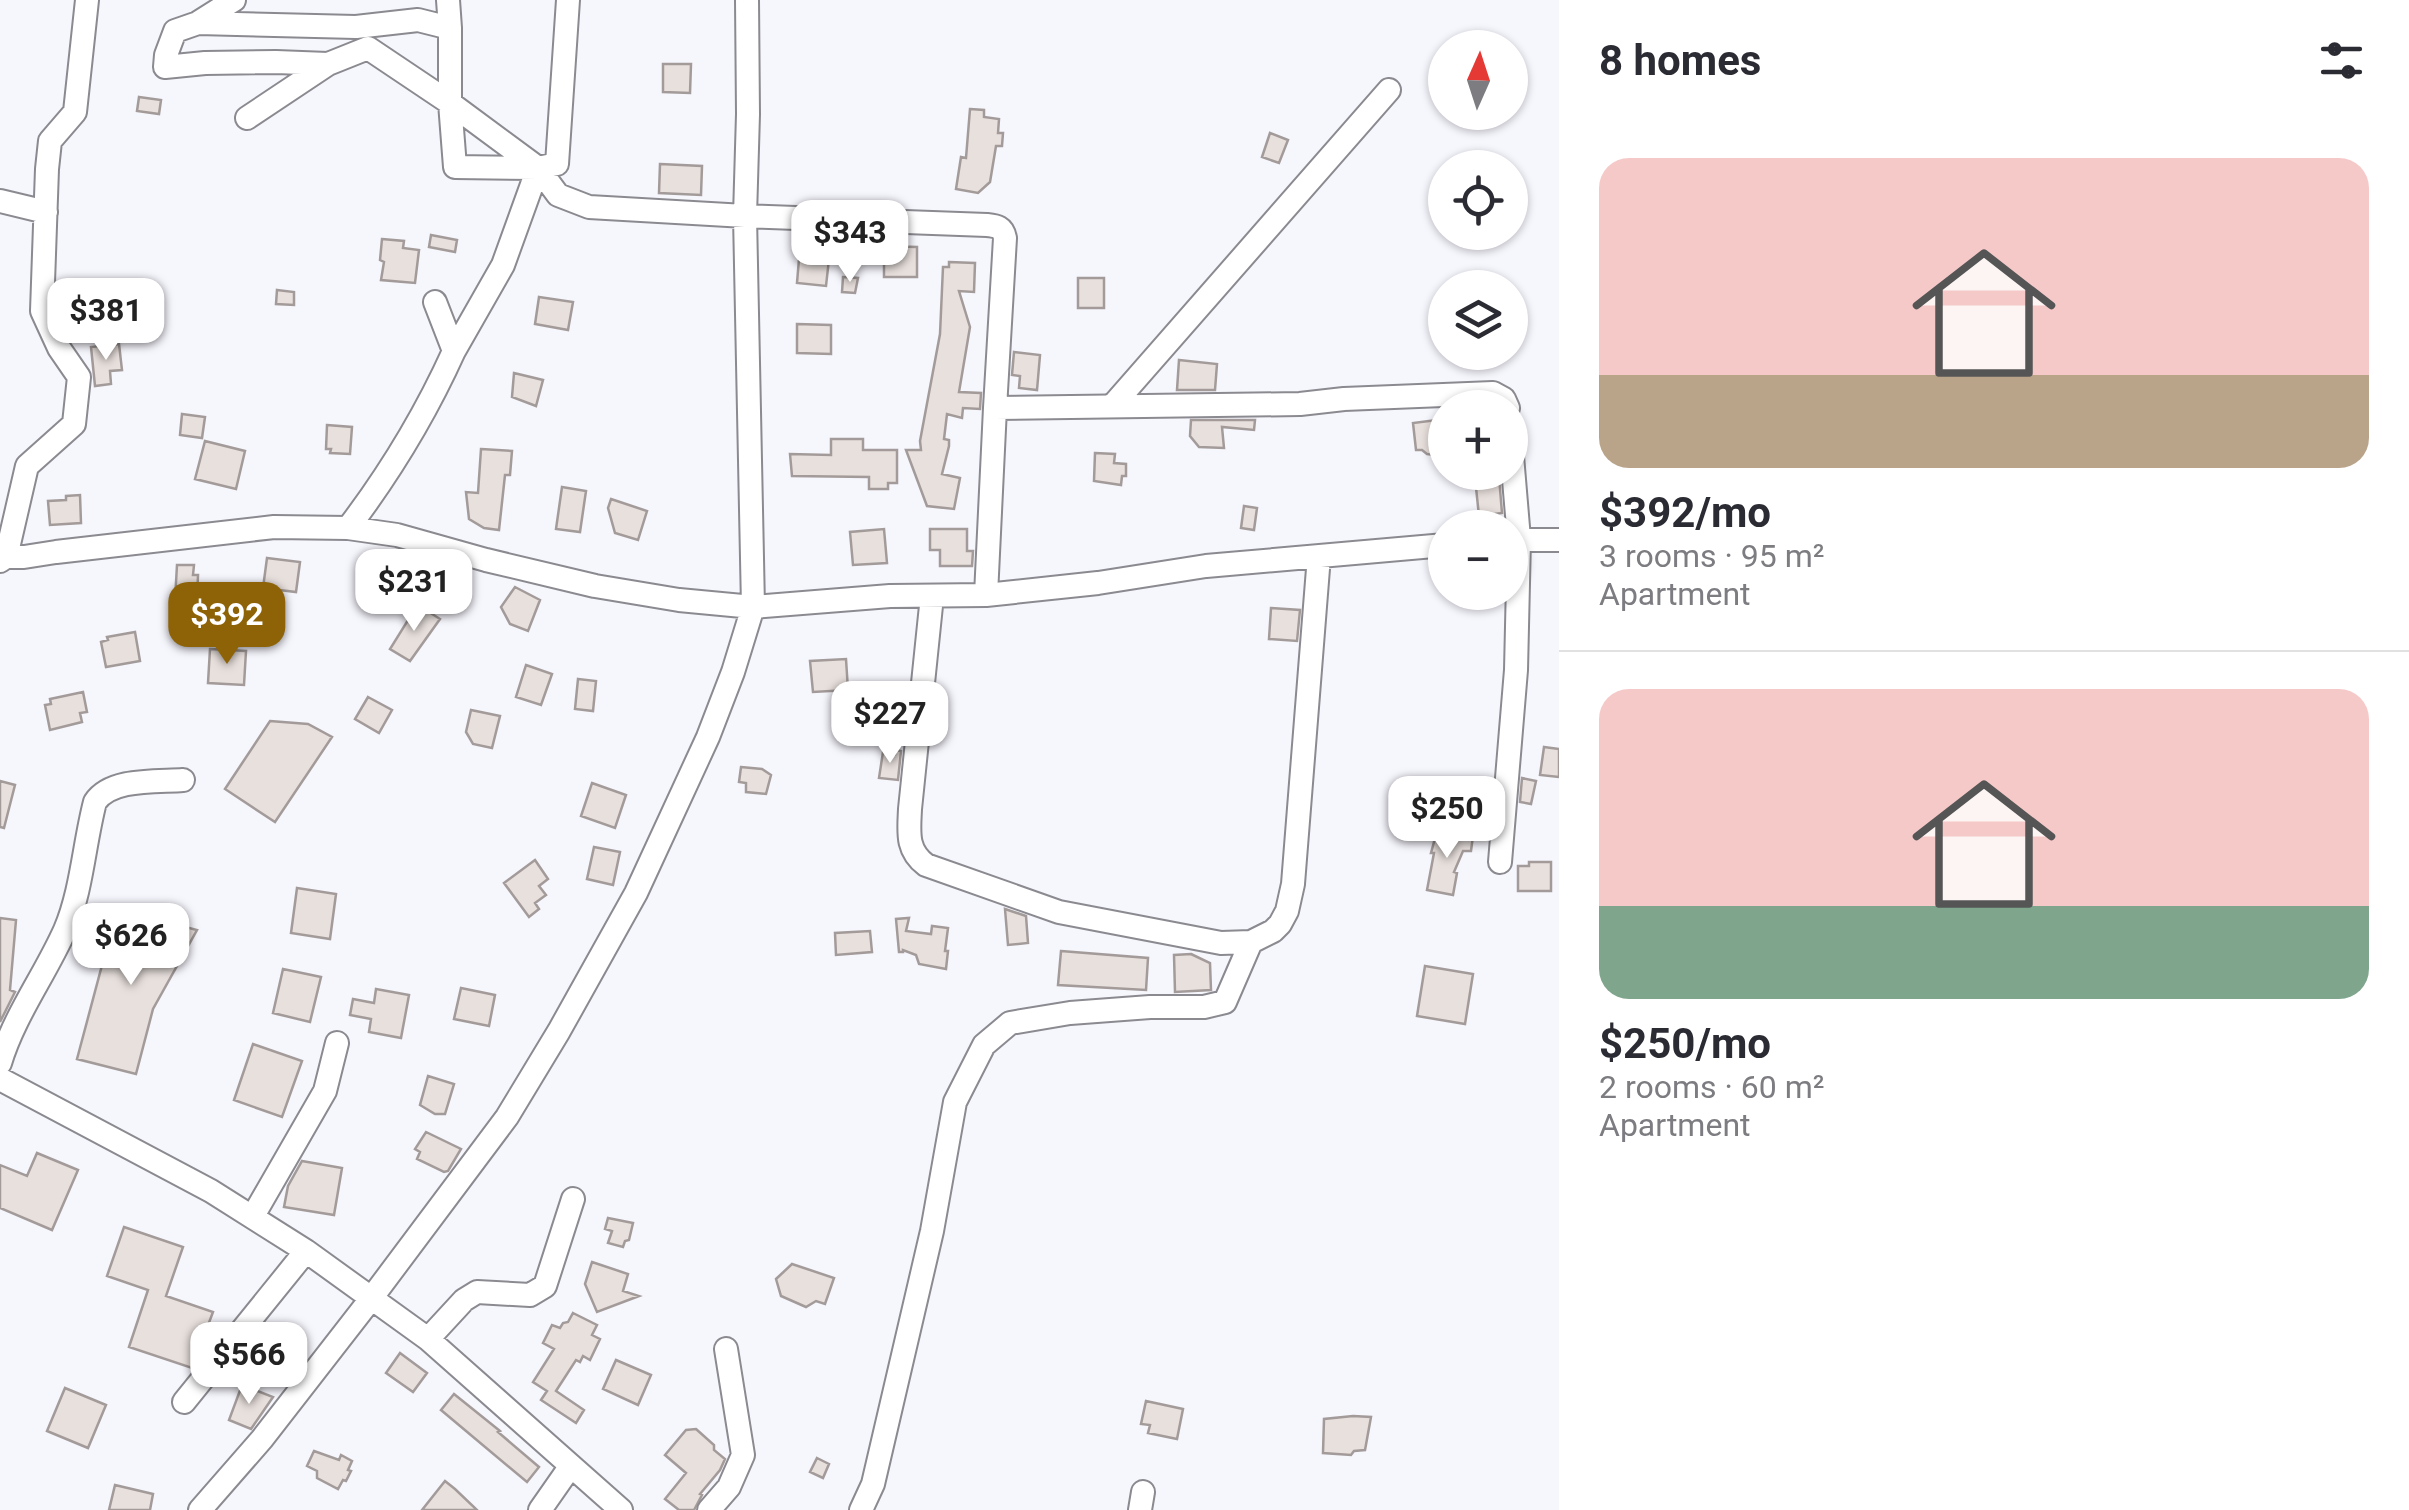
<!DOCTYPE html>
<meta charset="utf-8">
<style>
:root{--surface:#fff;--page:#f2f2f3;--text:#2b2b33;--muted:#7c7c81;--line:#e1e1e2;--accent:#8e6308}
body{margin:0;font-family:Roboto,sans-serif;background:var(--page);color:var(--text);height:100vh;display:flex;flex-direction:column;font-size:38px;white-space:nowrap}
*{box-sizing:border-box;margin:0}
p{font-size:32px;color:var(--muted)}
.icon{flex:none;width:55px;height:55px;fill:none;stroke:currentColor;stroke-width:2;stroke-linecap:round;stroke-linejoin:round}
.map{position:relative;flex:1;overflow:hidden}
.drawer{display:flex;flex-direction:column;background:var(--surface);width:850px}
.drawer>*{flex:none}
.needle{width:65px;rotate:3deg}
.tools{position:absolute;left:1428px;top:30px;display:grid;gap:20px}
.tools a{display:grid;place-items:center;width:100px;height:100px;border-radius:50%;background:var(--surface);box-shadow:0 2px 8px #0004;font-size:50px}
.price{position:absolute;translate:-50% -85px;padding:0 22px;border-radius:20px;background:#fff;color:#222;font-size:32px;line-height:65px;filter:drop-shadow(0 2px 5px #0008)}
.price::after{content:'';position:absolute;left:50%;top:60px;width:30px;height:22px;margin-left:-15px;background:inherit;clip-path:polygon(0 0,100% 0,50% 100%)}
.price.on{background:var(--accent);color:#fff}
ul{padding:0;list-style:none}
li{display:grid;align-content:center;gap:20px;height:530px;padding:0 40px}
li+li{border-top:2px solid var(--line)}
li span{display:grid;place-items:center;height:310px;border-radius:30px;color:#555}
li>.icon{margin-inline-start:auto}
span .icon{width:180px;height:180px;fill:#fffc;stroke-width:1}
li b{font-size:42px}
h2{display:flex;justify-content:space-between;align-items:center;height:120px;padding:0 40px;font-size:42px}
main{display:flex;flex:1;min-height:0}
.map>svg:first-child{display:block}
.building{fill:#e8e0dd;stroke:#a39b99;stroke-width:2.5}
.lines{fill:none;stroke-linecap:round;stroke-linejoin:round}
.minor-casing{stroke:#8a8a90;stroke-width:26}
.minor{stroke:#fff;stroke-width:22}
</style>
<main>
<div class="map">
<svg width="1559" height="1510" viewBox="0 0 1559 1510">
<rect width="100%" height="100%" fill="#f6f6fd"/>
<path class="building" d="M663 64H691L690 93 663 92Z
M139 97 161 100 159 114 137 111Z
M970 109 984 110V117L999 119 998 133H1003L1002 146H996L990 182 978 193 956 189 961 157 966 158Z
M1270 133 1288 140 1279 163 1262 157Z
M660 164 702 166 701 195 659 193Z
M431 235 457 240 455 252 429 247Z
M382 239 404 241 403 248 419 250 415 283 381 280 384 262 380 260Z
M884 246 917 247V277H884Z
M815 258 829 259 826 286 797 283 799 259 815 261Z
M949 262 975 263 974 292 959 291 970 327 959 392 981 393 980 409 963 408 962 418 947 414 944 439 949 440V446L942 474 960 478 954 509 927 506 906 450H921L920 441 940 334 943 267H949Z
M843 277 858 278 855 293 842 292Z
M1078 278H1104V308H1078Z
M70 281 92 283 91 305 77 304V301H68Z
M277 290 294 292V305L276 304Z
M539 297 573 302 568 330 535 324Z
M797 324 831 325V354L797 353Z
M119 344 122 370 110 371 111 384 95 386 91 347Z
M1014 352 1040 355 1037 390 1019 388 1020 376 1012 375Z
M1179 360 1217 364 1215 390H1177Z
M514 373 543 380 536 406 512 397Z
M182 414 205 417 202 438 180 435Z
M1445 419V444L1434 455 1427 454 1422 450H1416L1413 423Z
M1191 420H1255L1254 430 1222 427 1224 448 1199 447 1190 436Z
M327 425 352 427 350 454 330 453 331 449H326Z
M831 439H863V450H897V483H888V489H869V477L792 476 790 454 831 455Z
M205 441 245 451 236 489 195 479Z
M481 449 512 451 510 475H505L499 530 484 528 469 519 466 492 478 493Z
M1095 453 1115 454 1114 463 1126 464V476H1122L1121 485 1094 481Z
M1481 472 1488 478 1499 477 1502 513 1479 516 1475 478Z
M562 487 586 491 580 532 556 529Z
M80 495 81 523 50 525 48 501 66 500V496Z
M611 499 647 511 638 540 615 533 608 508Z
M1244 506 1257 508 1254 530 1241 528Z
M884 529 887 563 853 565 850 532Z
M930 529H967V551H973L972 566H940V550H930Z
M267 558 300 562 296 592 263 588Z
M440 563 459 568 444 595 424 584 435 564 438 565Z
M177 565H194L193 575H198L197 601 175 600Z
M515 587 540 600 528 631 510 624 501 607Z
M1271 608 1300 610 1297 641 1269 639Z
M426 610 440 619 410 661 390 649 413 612 417 615 420 611 424 613Z
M135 632 140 661 106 667 101 642 108 640 107 637Z
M210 649 246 651 244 685 208 683Z
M846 659 848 690 813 692 810 661Z
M526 665 552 674 541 705 516 697Z
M578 679 596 681 593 711 575 709Z
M83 692 87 712 80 713 82 722 50 730 45 705 51 704 50 699Z
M368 697 392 710 379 733 355 719Z
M471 710 500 716 492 748 473 744 466 732Z
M270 721 308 724 332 737 275 822 225 789Z
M1544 747 1559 749V777L1540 775Z
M896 750 901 751 898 780 879 778 883 752 895 754Z
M741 767 762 769 771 775 766 794 746 792V783L739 782Z
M1522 778 1536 781 1531 804 1520 802Z
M0 781 15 785 4 828 0 827Z
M592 783 626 795 615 828 581 816Z
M1455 786 1472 787 1468 811 1451 809Z
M1437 831 1451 836 1453 831 1473 836 1471 851H1463L1454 872 1457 873 1453 895 1427 890 1434 853H1431Z
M594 847 620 852 613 885 587 879Z
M535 860 548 879 539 886 546 895 535 903 539 909 529 917 504 883Z
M1529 862H1551V891H1518V866H1529Z
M297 888 336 894 330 939 291 933Z
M117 909 197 930 153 1009 136 1074 77 1059Z
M1005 909 1026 916 1028 943 1008 945Z
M0 918 16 920 10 990 15 992 0 1022Z
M909 918 906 931 931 934 932 926 948 928 945 951H948L946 969 919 964 916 955 903 950V952H899L896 919Z
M870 931 872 952 836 955 835 933Z
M1061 951 1148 958 1146 990 1058 985Z
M1191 954 1210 963 1211 990 1175 992 1174 955Z
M1425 966 1473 974 1465 1024 1417 1016Z
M283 969 321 977 310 1022 273 1013Z
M461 988 495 995 489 1026 454 1019Z
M376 989 409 995 401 1038 369 1032 371 1019 350 1015 353 999 374 1003Z
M253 1044 302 1061 282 1117 234 1100Z
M428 1076 454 1084 445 1114H435L420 1105Z
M426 1132 461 1149 448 1171 444 1172 417 1159 420 1152 415 1149Z
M37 1153 78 1170 52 1230 0 1208V1165L27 1176Z
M302 1161 342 1168 334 1215 284 1207 288 1186Z
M608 1218 633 1223 629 1240 625 1241 623 1247 608 1243 612 1231 605 1229Z
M124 1227 183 1247 166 1296 213 1312 192 1368 129 1347 148 1290 107 1276Z
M592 1262 628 1274 623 1291 639 1296 597 1312 585 1284Z
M792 1264 834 1278 825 1304 816 1301 806 1307 781 1296 776 1279Z
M573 1313 597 1325 592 1335 600 1339 590 1360 583 1356 580 1362 576 1360 556 1391 584 1410 576 1423 541 1400 547 1391 533 1382 554 1349 543 1343 552 1325 560 1328 563 1323 568 1322Z
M400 1353 427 1373 413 1392 386 1373Z
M616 1360 651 1375 638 1405 603 1389Z
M242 1385 273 1397 251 1429 229 1420Z
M65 1388 106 1405 88 1448 47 1431Z
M454 1394 500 1431 498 1432 539 1467 527 1482 441 1410Z
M1146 1401 1183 1409 1177 1439 1148 1433 1150 1425 1141 1424Z
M1353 1416 1371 1417 1365 1450 1354 1451 1351 1455 1323 1453 1324 1419Z
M696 1429 714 1445V1450L725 1459 720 1470 700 1494 702 1495 694 1510H679L665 1499 686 1473 665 1455 686 1430Z
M314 1451 339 1460 341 1455 352 1461 348 1470 351 1471 346 1481 343 1480 338 1489 317 1478V1471L307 1466Z
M817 1458 829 1464 823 1478 810 1472Z
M445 1481 455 1489 477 1510H422Z
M115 1485 153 1494 150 1510H109Z"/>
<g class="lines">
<g class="minor-casing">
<path id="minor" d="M448 0 450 28 418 20 356 27 198 23 175 31 166 55 165 67 205 63 276 62 328 64 368 48 450 103 538 168 503 265 454 351
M199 22 234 0
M450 28V103L455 167 538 168 557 164 568 0
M247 118 328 64
M538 168 558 195 589 207 745 216 987 225C997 226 1003 227 1005 238L995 408 986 595
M0 201 46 212
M1113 405 1389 90
M995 408 1300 404 1344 399 1493 393 1504 399 1508 408
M348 528C389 474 426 413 454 351L435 302
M1510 540H1559
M6 557 27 466 74 424 79 377 59 348 42 311 47 169 50 141 75 112 87 0
M0 561 6 557H24L56 552 274 527 348 528 397 535 486 560 595 586 679 600 753 607 890 596 986 595 1098 583 1206 566 1445 545
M932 596 910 809C909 832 906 850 926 865L1059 912 1221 943 1251 942 1273 931 1280 924 1287 911 1293 884 1319 556
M1500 862 1516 670 1519 539 1510 432
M0 1063C14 1016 45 975 65 930 82 890 84 844 95 802 111 778 156 782 183 780
M0 1079 211 1191 306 1251 428 1339 621 1510
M253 1216 325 1091 337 1043
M428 1339 464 1300 477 1292 530 1295 545 1286 573 1199
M184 1402 306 1251
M200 1510 262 1439 370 1300 507 1117 559 1031 636 893 708 737 733 672 753 607 745 216 748 114 747 0
M540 1510 570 1467
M709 1510 729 1487 743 1455 726 1349
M861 1510 873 1484 932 1231 955 1102 984 1045 1010 1023 1070 1013 1150 1007H1204L1225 1002 1251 942
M1140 1510 1143 1492"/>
</g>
<use href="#minor" class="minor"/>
</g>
</svg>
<div class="tools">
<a><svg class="needle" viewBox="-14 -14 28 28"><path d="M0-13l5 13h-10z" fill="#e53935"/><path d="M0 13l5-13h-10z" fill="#7c7c81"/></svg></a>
<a><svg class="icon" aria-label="locate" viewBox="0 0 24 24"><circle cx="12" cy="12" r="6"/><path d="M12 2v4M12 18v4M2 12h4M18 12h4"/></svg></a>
<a><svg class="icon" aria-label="layers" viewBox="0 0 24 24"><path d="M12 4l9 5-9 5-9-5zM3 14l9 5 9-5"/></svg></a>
<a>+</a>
<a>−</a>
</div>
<b class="price" style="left:850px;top:285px">$343</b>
<b class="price" style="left:106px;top:363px">$381</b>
<b class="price" style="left:414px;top:634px">$231</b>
<b class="price on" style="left:227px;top:667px">$392</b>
<b class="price" style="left:890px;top:766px">$227</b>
<b class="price" style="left:1447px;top:861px">$250</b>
<b class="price" style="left:131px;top:988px">$626</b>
<b class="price" style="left:249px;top:1407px">$566</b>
</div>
<section class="drawer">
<h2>8 homes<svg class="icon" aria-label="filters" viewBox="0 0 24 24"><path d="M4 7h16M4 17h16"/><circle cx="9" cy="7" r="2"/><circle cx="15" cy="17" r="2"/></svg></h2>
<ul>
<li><span style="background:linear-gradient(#f6c9c9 70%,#b9a48a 0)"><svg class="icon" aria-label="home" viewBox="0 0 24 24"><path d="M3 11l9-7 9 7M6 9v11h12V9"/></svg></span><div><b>$392/mo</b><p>3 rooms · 95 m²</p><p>Apartment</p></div></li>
<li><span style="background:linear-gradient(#f6c9c9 70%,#7fa58c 0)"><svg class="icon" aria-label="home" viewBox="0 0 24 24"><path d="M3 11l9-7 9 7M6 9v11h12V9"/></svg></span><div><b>$250/mo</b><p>2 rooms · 60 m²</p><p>Apartment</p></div></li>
</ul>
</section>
</main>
